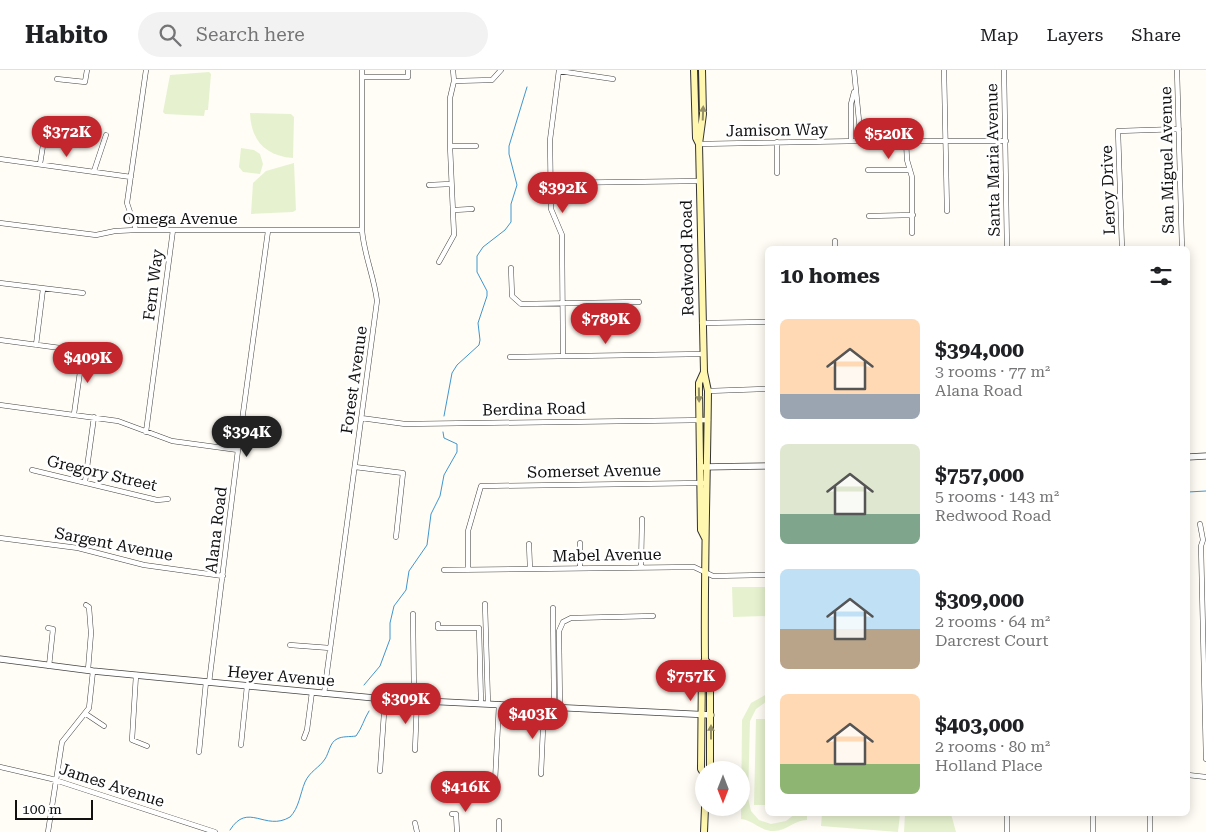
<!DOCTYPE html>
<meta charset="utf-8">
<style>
:root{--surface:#fff;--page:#f2f2f2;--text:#202124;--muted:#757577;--line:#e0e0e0;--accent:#c4262e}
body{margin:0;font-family:"Roboto Serif",serif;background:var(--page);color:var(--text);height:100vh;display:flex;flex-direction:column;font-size:19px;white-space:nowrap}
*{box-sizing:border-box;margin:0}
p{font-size:16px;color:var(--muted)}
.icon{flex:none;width:28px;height:28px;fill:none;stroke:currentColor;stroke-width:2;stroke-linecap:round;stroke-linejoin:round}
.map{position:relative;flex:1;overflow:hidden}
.panel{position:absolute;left:765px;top:176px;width:425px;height:570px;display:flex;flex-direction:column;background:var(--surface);border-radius:8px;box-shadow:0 2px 12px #0003}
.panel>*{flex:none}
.needle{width:32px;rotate:180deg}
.controls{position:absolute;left:695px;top:691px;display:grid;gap:10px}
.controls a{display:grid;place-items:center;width:55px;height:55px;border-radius:50%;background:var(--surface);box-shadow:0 2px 12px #0003;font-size:25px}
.scale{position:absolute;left:15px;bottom:12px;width:78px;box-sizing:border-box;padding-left:5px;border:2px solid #111;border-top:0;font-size:14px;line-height:18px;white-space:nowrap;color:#111;-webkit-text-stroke:4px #fff;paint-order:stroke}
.price{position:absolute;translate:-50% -42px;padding:0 11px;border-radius:18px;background:var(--accent);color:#fff;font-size:16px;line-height:32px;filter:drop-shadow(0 1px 2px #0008)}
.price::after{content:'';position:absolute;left:50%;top:30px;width:15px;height:11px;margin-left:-8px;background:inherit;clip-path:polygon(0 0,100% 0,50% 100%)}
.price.active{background:#222;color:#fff}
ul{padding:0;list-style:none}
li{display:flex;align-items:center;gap:15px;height:125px;padding:0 15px}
li span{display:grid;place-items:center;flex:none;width:140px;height:100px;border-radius:8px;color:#555}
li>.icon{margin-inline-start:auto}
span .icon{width:60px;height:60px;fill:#fffc;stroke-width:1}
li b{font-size:21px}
h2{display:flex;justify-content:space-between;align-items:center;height:60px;padding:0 15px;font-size:21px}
header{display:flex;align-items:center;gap:30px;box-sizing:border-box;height:70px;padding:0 25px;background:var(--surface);border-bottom:1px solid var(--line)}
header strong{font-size:24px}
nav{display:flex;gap:28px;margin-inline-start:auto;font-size:18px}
.search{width:350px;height:45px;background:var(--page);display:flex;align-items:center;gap:12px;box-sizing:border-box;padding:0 18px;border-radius:28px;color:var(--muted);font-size:19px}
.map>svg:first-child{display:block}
.pitch{fill:#e6f2cf}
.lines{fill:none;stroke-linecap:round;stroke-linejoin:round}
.stream{stroke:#3f96cf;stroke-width:1}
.minor-casing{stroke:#444;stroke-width:5.5}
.tertiary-casing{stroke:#444;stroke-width:7}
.secondary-casing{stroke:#333;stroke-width:8}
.minor{stroke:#fff;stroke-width:4.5}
.tertiary{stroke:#fff;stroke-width:5.5}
.secondary{stroke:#fff6b0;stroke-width:6}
.oneway{fill:#948f68}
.labels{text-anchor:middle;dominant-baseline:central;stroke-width:5;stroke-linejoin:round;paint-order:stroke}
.street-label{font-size:16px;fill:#111;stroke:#fff}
</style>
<header>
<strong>Habito</strong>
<div class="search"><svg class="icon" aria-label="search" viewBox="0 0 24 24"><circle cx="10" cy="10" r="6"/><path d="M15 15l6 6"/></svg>Search here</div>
<nav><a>Map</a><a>Layers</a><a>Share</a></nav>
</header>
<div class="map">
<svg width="1206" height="762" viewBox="0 0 1206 762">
<rect width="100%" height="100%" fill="#fffdf5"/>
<path class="pitch" d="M209 2 211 4 208 40H205L204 46 165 44 163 42 170 5Z
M250 43 291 44 294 47 293 88C265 86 251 70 250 43Z
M241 78 254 80 260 84 263 94 260 104 243 102 239 97Z
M294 93 296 140 293 142 251 144 253 113 266 101Z
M732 517H767V546L733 547Z
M767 624V631L756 639 750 651 748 728 751 741 759 750 771 754 786 751 795 744H807V750C794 750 787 761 774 761 760 761 753 750 741 749L742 650 751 633Z
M756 649H767V735H754Z
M822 744H900L898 762 821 756Z
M905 744H951L956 762H904Z"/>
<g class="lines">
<path class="stream" d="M444 346 452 303 457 295 479 275 480 270 478 253 487 226V221L477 202V186L483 177 505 160 511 152V134L517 115 509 84V76L527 17
M1188 422 1206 421
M364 615 380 596 390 569V553L394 536 406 520 409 501 427 475 431 444 440 426 444 405 457 382V374L444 368 443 362
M230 760C248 731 265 762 290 747 299 738 300 724 305 712 310 701 319 698 325 689 329 683 330 672 337 669 342 666 350 667 356 666 362 658 364 649 369 641"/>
<g class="minor-casing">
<path id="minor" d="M559 0 550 70 551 139 562 165 563 285
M854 0 861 71
M944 0 947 141
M1004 0 1007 179
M1177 0 1182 179
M559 1 613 9
M362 7H408V0
M57 9 85 12 87 0
M454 11 492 10 501 0
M906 70 907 90 912 107V163
M851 71V34L854 22
M777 72V103
M699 74 861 71H1006
M450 76H476
M0 89 131 107
M40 94 46 57
M868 100H910
M94 101 106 65
M551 113 699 111
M429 115 450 114
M454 140 472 139
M869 146 913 145
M0 153 96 165 115 161 136 160H362
M136 160 127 133 146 0
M835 171V179
M1122 179 1118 61 1179 59
M439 192 454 165 450 76V28L454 11 453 0
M511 198 512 226 521 234 639 232
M0 213 83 223
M702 253 768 252
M0 270 83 281 74 344
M36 275 43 219
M510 287 703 284
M708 321 767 319
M0 335 118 351 172 371 238 380
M361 348 405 354 708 350
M146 362 173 160
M355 397 403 403 396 467
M32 400 157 430 168 429
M85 412 94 347
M1200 454 1203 470 1201 476 1206 689
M0 468 78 478 144 495 223 506
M580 473V498
M529 474 530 499
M641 497 642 449
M468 499V461L481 416 703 413
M444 500 694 497 713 506 768 505
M485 534 488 634
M86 535 89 537 91 563 88 600
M553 538 554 637
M413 544 414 630
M438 554V558H479L481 633
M48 558 53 559 49 596
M290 575 330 578
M136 605 132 670 147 676
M209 613 238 380 268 161
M324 624 377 231C374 206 364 185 362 160V0
M560 637 559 561 563 552 571 548 653 546
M86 644 104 656
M304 668 307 660 312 622
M241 675 247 616
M415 680 417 630
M199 682 206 612
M0 697 52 709 215 762
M380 701 385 629
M541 704 544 636
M1188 705 1206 707
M495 712 499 634
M452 744H456L457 762
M415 753 417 762
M48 762 62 672 89 638 93 601
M499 762V751
M1007 762V744
M1093 762V744
M1150 762V744"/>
</g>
<g class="tertiary-casing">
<path id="tertiary" d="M1188 387 1206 386
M702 397 768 396
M0 589 93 601 385 629 711 645"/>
</g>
<g class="secondary-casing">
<path id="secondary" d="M694 0 696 68 699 74
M702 0 703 44 699 74 704 302 708 321C707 411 704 500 705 590L702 595 701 699 704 704
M704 302 699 313V321L701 460 705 468
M705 590 710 595V700
M704 762 705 738"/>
</g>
<use href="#minor" class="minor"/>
<use href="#tertiary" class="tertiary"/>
<use href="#secondary" class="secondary"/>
</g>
<defs><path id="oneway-solid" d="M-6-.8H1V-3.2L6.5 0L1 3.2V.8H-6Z" transform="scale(1.25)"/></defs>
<g class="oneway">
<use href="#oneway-solid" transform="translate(703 43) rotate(-88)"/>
<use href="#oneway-solid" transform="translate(699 325) rotate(89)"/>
<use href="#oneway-solid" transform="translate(711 662) rotate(-90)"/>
</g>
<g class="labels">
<g class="street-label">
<text transform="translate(777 60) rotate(-1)">Jamison Way</text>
<text transform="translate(993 90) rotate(-91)">Santa Maria Avenue</text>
<text transform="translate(1167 90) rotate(-91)">San Miguel Avenue</text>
<text transform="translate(1108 120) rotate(-92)">Leroy Drive</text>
<text x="180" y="148">Omega Avenue</text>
<text transform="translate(687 188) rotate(-91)">Redwood Road</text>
<text transform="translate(153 215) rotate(-83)">Fern Way</text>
<text transform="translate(354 310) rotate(-82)">Forest Avenue</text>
<text transform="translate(534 339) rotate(-1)">Berdina Road</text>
<text transform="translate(594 401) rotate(-1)">Somerset Avenue</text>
<text transform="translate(102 403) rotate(13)">Gregory Street</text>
<text transform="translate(216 460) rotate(-83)">Alana Road</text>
<text transform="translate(114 474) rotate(11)">Sargent Avenue</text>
<text transform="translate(607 485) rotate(-1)">Mabel Avenue</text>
<text transform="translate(281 606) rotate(5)">Heyer Avenue</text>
<text transform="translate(112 715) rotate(18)">James Avenue</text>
</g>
</g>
</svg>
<div class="controls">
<a><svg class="needle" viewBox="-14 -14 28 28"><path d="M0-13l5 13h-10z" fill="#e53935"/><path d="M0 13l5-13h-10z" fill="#757577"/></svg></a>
</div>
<div class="scale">100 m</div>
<b class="price" style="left:67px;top:88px">$372K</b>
<b class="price" style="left:889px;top:90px">$520K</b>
<b class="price" style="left:563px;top:144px">$392K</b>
<b class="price" style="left:606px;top:275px">$789K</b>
<b class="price" style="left:88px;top:314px">$409K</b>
<b class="price active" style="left:247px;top:388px">$394K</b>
<b class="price" style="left:691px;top:632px">$757K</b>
<b class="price" style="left:406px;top:655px">$309K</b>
<b class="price" style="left:533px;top:670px">$403K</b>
<b class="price" style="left:466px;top:743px">$416K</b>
<section class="panel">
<h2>10 homes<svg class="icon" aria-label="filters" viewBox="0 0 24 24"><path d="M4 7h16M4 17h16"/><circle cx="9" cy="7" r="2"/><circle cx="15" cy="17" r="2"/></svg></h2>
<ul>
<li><span style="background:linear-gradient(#ffd9b3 75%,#9aa5b1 0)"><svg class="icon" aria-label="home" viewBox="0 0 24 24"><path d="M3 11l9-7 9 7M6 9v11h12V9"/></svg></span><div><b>$394,000</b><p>3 rooms · 77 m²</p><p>Alana Road</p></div></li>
<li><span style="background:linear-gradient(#dfe7d0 70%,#7fa58c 0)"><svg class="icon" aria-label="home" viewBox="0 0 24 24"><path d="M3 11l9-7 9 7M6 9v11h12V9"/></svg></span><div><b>$757,000</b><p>5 rooms · 143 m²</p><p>Redwood Road</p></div></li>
<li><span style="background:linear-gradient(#bfe0f5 60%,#b9a48a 0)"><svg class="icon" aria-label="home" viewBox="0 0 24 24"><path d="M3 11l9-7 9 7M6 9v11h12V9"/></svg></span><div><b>$309,000</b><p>2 rooms · 64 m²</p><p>Darcrest Court</p></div></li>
<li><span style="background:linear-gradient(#ffd9b3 70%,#8fb573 0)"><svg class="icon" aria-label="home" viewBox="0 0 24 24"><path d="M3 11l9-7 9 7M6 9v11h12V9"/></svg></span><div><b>$403,000</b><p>2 rooms · 80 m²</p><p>Holland Place</p></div></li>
</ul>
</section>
</div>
